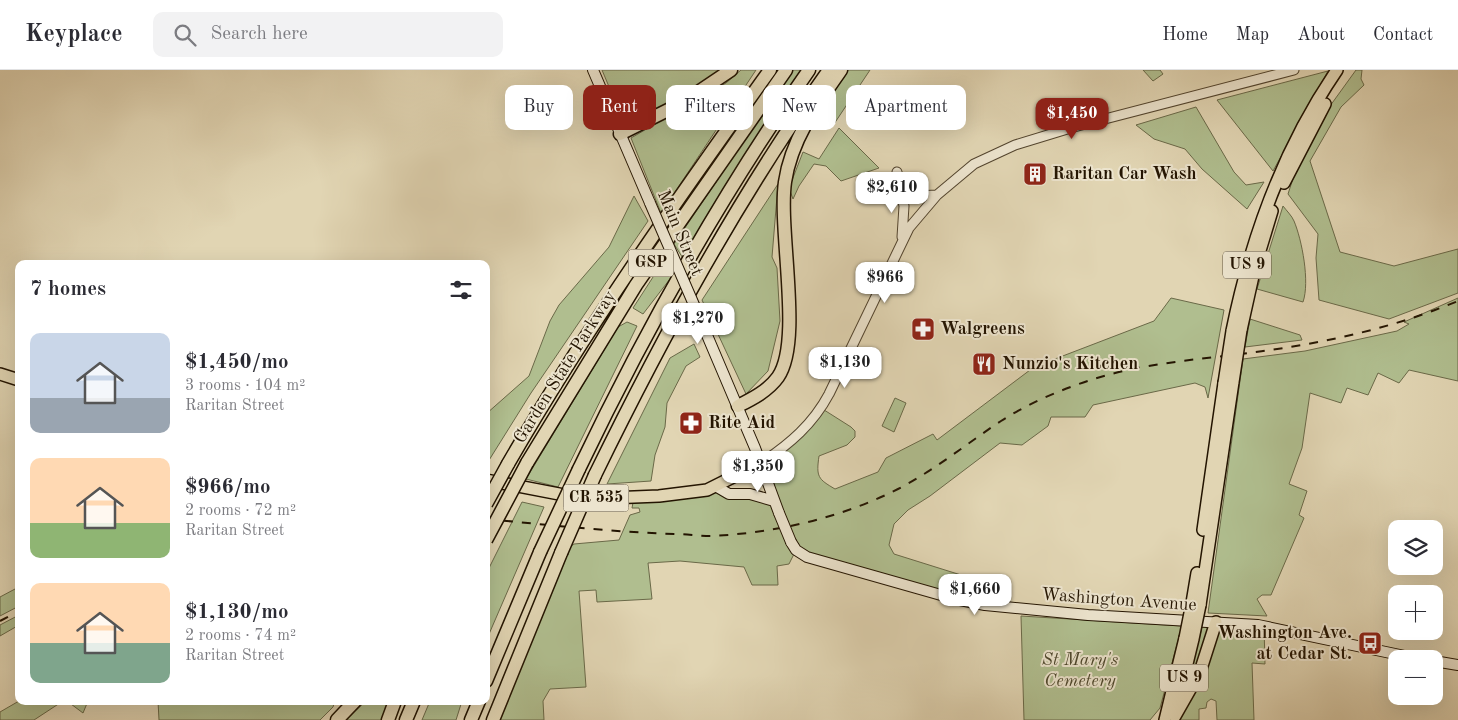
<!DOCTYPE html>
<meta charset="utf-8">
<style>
:root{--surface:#fff;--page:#f2f2f3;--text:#2b2b33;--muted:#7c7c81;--line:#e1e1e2;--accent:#8f2418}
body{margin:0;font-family:"Old Standard TT",serif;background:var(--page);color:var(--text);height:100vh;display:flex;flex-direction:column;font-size:19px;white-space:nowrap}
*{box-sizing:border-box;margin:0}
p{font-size:16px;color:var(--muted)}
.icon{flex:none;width:28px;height:28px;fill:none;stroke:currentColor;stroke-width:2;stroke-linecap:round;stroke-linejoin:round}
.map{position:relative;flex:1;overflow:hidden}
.side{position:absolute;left:15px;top:190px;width:475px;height:445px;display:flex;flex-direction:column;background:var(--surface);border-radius:10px;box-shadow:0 5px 20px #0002}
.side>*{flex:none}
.banner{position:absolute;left:505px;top:15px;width:475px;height:45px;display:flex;gap:10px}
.tools{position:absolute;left:1388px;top:450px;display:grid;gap:10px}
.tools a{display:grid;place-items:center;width:55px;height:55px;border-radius:10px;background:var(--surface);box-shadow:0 5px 20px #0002;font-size:25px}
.price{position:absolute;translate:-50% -42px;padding:0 11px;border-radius:10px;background:#fff;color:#222;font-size:16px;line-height:32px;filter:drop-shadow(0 1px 2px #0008)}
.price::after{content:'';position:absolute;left:50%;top:30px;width:15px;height:11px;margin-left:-8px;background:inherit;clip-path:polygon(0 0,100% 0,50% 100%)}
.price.current{background:var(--accent);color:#fff}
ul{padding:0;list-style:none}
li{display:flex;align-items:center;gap:15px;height:125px;padding:0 15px}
li span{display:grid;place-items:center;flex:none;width:140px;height:100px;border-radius:10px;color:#555}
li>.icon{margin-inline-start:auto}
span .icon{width:60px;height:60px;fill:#fffc;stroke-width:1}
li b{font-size:21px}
h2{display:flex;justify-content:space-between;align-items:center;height:60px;padding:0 15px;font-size:21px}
.chip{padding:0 18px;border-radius:10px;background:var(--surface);box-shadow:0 5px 20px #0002;font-size:18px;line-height:45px}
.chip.current{background:var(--accent);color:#fff}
header{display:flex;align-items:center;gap:30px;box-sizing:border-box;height:70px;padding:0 25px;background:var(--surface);border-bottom:1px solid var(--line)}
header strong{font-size:24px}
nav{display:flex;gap:28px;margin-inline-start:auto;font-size:18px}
.search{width:350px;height:45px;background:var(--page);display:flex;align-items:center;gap:12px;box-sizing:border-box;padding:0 18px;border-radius:10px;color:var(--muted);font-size:19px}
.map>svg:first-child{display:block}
.green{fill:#b0be8f;stroke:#6a6948}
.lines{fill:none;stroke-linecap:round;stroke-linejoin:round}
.tertiary-casing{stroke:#52442e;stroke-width:11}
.secondary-casing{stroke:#231401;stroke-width:12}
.primary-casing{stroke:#231401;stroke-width:14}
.trunk-casing{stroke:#231401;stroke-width:14}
.motorway-casing{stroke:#231401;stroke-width:15}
.tertiary{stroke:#ece4ce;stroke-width:9}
.secondary{stroke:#ece4ce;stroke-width:10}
.primary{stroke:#e1d5b3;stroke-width:11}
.trunk{stroke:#e1d5b3;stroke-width:11}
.motorway{stroke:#e1d5b3;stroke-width:12}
.rail{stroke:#231401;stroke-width:2;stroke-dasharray:9 9;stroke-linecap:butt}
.secondary-bridge-casing{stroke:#231401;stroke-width:12;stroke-linecap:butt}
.trunk-bridge-casing{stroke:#231401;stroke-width:14;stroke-linecap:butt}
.motorway-bridge-casing{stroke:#231401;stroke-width:15;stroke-linecap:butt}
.secondary-bridge{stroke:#ece4ce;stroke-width:10}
.trunk-bridge{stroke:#e1d5b3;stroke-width:11}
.motorway-bridge{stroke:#e1d5b3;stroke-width:12}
.labels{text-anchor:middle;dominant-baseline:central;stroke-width:4;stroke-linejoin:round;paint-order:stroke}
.shield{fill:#ece4ce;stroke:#5f523e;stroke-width:1}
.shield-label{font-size:16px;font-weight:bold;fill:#231401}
.poi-label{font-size:18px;font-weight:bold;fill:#231401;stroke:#ece4ce;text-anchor:start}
.street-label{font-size:18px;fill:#231401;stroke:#ece4ce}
.park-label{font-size:18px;font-style:italic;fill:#4d472c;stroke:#ece4ce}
</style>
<header>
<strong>Keyplace</strong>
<div class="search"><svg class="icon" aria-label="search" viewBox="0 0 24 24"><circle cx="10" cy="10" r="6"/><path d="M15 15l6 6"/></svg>Search here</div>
<nav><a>Home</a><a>Map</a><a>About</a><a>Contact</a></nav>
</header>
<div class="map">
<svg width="1458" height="650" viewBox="0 0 1458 650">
<rect width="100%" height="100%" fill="#e1d5b3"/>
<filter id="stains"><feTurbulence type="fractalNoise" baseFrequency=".004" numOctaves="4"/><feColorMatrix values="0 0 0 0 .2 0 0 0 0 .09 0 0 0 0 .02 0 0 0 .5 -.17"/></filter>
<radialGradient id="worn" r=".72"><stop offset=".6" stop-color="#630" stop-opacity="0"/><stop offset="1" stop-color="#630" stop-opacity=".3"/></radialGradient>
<path class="green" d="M602 0H721C701 14 645 56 620 43Z
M741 0H756L661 143 631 68 726 13Z
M792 0H803L684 190 674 174Z
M848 0H870L834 54 820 38Z
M1143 0H1160L1163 4 1153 11Z
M1356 0H1362L1361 9 1364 15 1341 37 1310 91 1340 182 1394 196 1458 179V223L1389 249 1319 230 1316 188 1318 164 1288 124 1299 90 1330 36Z
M1328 1 1273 101 1217 30Z
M1196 37 1234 102 1246 115 1264 112 1247 139 1202 99 1185 79 1154 69 1136 55Z
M839 58 879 98 841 111 826 96 814 94 799 116 793 129 789 118 803 82 819 89Z
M778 114 772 187 777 198 780 251 768 301 746 324 702 230Z
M634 126 648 151 531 323 486 395V344L529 306 550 251 559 235 609 177Z
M1283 136C1286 140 1292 146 1294 151 1302 170 1310 212 1303 232L1257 219Z
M666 187 673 205 643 244 633 238Z
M1171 228 1224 240 1208 328 1205 317 1195 313 1093 335 1085 347H1051L1048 356 1022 375 1000 373 930 426 908 440 894 454 889 475 894 484 961 505 955 529 796 480 789 494 777 496 778 515H752L744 497 680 491 648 493 652 529 597 532 596 520 579 521 586 617 550 619 543 631 544 650H499L561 483 574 474 619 470 630 445 640 442 639 438H632L634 427 707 420 774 431 761 393 821 338 851 357 855 361V367L847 375 819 386C816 407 818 409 835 419L878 402 886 388 933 364 937 370 1034 297 1154 251Z
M1458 228V311L1409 300 1399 313 1378 303 1368 325 1347 318 1341 333 1310 323 1302 378 1289 414 1307 421 1299 445 1304 448 1271 525H1262L1257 529 1267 546 1208 543 1243 289 1305 281 1397 261 1409 254 1404 252Z
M1250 249 1300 265 1302 270 1245 277Z
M627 252 637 256 558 417 526 409 618 257Z
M694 274 700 287 686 296 667 333 665 357 655 385 651 411 607 414 670 288Z
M895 328 906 333 894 362 882 356Z
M522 432 544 437 486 571V504Z
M15 519 19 522V536L0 546V527Z
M19 545V555L0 566V555Z
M1021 546 1182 556 1160 638 1150 650H1024Z
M1203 552 1264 556 1265 594 1252 593 1254 650H1217L1216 631 1211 629 1207 632 1206 638 1199 639V650H1174L1193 569 1199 570Z
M19 631H63L34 650H0V642Z
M67 631H88L83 643Z
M158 631H335L333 637 320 650H159Z
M366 631H389L381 650H346Z
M430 631H462L456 650H422Z"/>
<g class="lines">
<g class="tertiary-casing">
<path id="tertiary" d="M897 102 904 136 902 167
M901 116 915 126 937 125
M761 393C790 374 813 354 829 324L909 158 937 125 974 94 1015 75 1074 57 1294 0"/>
</g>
<g class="secondary-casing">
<path id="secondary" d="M593 0 650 133
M701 251 755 378 779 443
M717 417 729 424H750L774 431
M791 472 796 480 807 487 955 529 985 535 1088 545 1258 555 1419 589
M1434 591 1458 595"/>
</g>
<g class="primary-casing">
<path id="primary" d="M0 304 19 310
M486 410 585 429 659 426 707 420 761 393"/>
</g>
<g class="trunk-casing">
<path id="trunk" d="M1284 113 1325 34
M1241 260 1255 197 1272 141
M1232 261C1251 167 1283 79 1337 0
M1203 460 1224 313
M1192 533 1197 503
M1200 535 1233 312
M1177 635 1193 569
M1175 646 1200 602 1216 552
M1165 650 1185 568"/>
</g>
<g class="motorway-casing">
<path id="motorway" d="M620 64 682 33 731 0
M738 336C752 329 768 321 778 307 803 271 778 161 785 112 791 70 817 34 841 0
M527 393 636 215 786 0
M508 394C587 257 678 128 770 0
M579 399C645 261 721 125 809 0
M595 405C664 264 738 128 829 0
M486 611 540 482
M337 650 355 631
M388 650 395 631
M406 650 414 631
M471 650 479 631
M493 650 561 483"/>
</g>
<use href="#tertiary" class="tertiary"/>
<use href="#secondary" class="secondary"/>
<use href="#primary" class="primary"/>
<use href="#trunk" class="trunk"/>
<use href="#motorway" class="motorway"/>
<path class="rail" d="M486 449C549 455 612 462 675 464 687 464 699 466 711 466 775 463 841 448 898 419 935 400 966 374 1001 351 1029 333 1062 319 1094 309 1151 291 1211 289 1270 280 1334 271 1398 256 1458 231
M0 551 19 541"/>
<g class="secondary-bridge-casing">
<path id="secondary-bridge" d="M650 133 701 251
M779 443 791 472"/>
</g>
<g class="trunk-bridge-casing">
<path id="trunk-bridge" d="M1233 312 1241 260
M1224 313 1232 261
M1185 568 1192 533
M1193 569 1200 535"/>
</g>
<g class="motorway-bridge-casing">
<path id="motorway-bridge" d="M486 434 508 394
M486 470 527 393
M540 482 579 399
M561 483 595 405"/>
</g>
<use href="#secondary-bridge" class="secondary-bridge"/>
<use href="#trunk-bridge" class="trunk-bridge"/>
<use href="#motorway-bridge" class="motorway-bridge"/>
</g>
<defs>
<g id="building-square" transform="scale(1.25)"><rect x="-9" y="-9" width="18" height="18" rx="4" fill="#8f2418" stroke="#ece4ce"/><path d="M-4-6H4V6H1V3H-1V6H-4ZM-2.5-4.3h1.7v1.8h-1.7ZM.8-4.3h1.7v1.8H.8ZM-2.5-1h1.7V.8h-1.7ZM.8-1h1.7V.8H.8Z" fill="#fff"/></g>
<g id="pharmacy-square" transform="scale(1.25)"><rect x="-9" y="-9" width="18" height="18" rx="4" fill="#8f2418" stroke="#ece4ce"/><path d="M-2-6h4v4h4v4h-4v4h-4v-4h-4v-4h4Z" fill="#fff"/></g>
<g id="restaurant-square" transform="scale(1.25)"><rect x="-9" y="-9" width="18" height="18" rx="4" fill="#8f2418" stroke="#ece4ce"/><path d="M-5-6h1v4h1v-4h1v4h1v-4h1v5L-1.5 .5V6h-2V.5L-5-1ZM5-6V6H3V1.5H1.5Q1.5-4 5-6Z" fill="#fff"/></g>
<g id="bus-square" transform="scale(1.25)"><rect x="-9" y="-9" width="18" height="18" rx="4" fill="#8f2418" stroke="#ece4ce"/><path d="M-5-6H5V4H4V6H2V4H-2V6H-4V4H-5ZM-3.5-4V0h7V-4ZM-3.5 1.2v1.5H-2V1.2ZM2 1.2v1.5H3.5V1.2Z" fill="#fff"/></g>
</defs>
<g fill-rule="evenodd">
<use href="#building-square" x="1035" y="104"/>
<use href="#pharmacy-square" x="923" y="259"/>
<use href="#restaurant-square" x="984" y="294"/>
<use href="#pharmacy-square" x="691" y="353"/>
<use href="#bus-square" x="1370" y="573"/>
</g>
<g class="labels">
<g class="shield">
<rect x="628.5" y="179.5" width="45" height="27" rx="4"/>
<rect x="1223" y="181.5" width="48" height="27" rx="4"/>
<rect x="563.5" y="414.5" width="65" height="27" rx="4"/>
<rect x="1160" y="594.5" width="48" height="27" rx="4"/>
</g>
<g class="shield-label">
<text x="651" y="193">GSP</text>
<text x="1247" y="195">US 9</text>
<text x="596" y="428">CR 535</text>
<text x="1184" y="608">US 9</text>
</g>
<g class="poi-label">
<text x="1052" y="104">Raritan Car Wash</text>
<text x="940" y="259">Walgreens</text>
<text x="1002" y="294">Nunzio's Kitchen</text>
<text x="708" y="353">Rite Aid</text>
<text x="1352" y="563" text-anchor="end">Washington Ave.<tspan x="1352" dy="21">at Cedar St.</tspan></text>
</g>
<g class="street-label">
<text transform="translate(680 163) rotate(67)">Main Street</text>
<text transform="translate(565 297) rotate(-58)">Garden State Parkway</text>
<text transform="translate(1119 530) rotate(4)">Washington Avenue</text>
</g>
<g class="park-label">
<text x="1080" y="590">St Mary's<tspan x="1080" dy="21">Cemetery</tspan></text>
</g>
</g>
<rect width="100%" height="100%" filter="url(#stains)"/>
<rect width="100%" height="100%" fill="url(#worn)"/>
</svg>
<div class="tools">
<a><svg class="icon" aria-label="layers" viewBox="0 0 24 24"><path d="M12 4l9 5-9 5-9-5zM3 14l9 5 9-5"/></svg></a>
<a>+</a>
<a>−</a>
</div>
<b class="price current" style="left:1072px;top:70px">$1,450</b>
<b class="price" style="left:892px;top:144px">$2,610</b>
<b class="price" style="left:885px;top:234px">$966</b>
<b class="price" style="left:698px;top:275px">$1,270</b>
<b class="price" style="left:845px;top:319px">$1,130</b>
<b class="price" style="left:758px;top:423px">$1,350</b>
<b class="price" style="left:975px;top:546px">$1,660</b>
<div class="banner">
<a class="chip">Buy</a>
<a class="chip current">Rent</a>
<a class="chip">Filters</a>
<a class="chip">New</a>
<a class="chip">Apartment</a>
</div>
<section class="side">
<h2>7 homes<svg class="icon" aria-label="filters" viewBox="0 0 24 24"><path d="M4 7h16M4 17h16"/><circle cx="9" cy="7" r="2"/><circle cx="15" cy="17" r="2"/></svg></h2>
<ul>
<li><span style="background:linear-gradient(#c9d6e8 65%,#9aa5b1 0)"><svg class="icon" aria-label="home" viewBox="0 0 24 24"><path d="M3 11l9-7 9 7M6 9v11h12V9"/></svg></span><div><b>$1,450/mo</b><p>3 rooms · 104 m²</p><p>Raritan Street</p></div></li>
<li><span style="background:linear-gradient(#ffd9b3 65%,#8fb573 0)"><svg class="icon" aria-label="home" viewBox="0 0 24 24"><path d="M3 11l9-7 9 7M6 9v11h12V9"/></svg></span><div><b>$966/mo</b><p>2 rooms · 72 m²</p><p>Raritan Street</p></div></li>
<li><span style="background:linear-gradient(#ffd9b3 60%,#7fa58c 0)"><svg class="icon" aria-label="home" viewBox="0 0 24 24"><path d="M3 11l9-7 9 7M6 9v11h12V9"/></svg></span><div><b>$1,130/mo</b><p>2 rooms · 74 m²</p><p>Raritan Street</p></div></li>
</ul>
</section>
</div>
